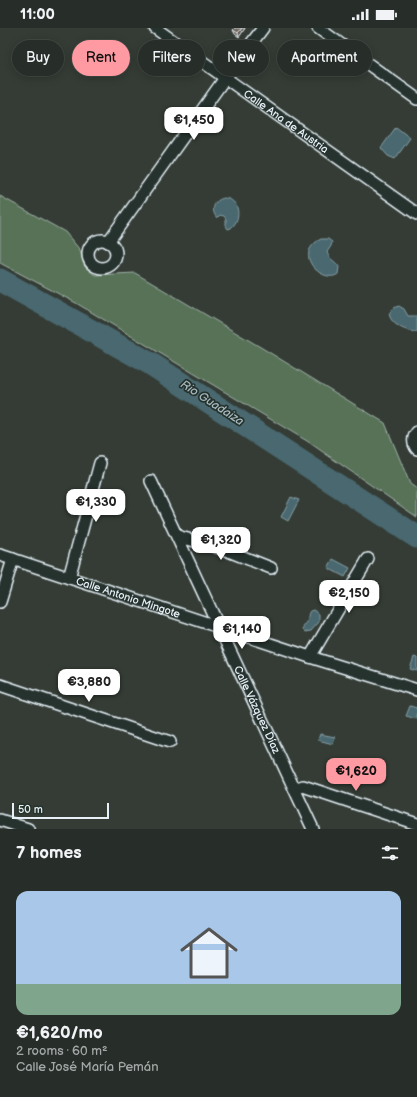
<!DOCTYPE html>
<meta charset="utf-8">
<style>
:root{--surface:#272d28;--page:#2f3530;--text:#f1f3f6;--muted:#a4a8a8;--line:#434945;--accent:#ff9aa2}
body{margin:0;font-family:"Balsamiq Sans",sans-serif;background:var(--page);color:var(--text);height:100vh;display:flex;flex-direction:column;font-size:15px;white-space:nowrap}
*{box-sizing:border-box;margin:0}
p{font-size:13px;color:var(--muted)}
.icon{flex:none;width:22px;height:22px;fill:none;stroke:currentColor;stroke-width:2;stroke-linecap:round;stroke-linejoin:round}
.map{position:relative;height:801px;overflow:hidden}
.sheet{display:flex;flex-direction:column;background:var(--surface);flex:1}
.sheet>*{flex:none}
.guide{position:absolute;left:12px;top:12px;width:393px;height:36px;display:flex;gap:8px}
.scale{position:absolute;left:12px;bottom:10px;width:97px;box-sizing:border-box;padding-left:4px;border:2px solid #e8f1f8;border-top:0;font-size:11px;line-height:14px;white-space:nowrap;color:#e8f1f8;-webkit-text-stroke:3px #26332d;paint-order:stroke}
.price{position:absolute;translate:-50% -34px;padding:0 9px;border-radius:8px;background:#fff;color:#222;font-size:13px;line-height:26px;filter:drop-shadow(0 1px 2px #0008)}
.price::after{content:'';position:absolute;left:50%;top:24px;width:12px;height:9px;margin-left:-6px;background:inherit;clip-path:polygon(0 0,100% 0,50% 100%)}
.price.current{background:var(--accent);color:#111}
ul{padding:0;list-style:none}
li{display:grid;align-content:center;gap:8px;height:212px;padding:0 16px}
li+li{border-top:1px solid var(--line)}
li span{display:grid;place-items:center;height:124px;border-radius:12px;color:#555}
li>.icon{margin-inline-start:auto}
span .icon{width:72px;height:72px;fill:#fffc;stroke-width:1}
li b{font-size:17px}
h2{display:flex;justify-content:space-between;align-items:center;height:48px;padding:0 16px;font-size:17px}
.pill{padding:0 14px;border-radius:18px;background:var(--surface);box-shadow:0 2px 10px #0003,0 0 0 1px var(--line);font-size:14px;line-height:36px}
.pill.current{background:var(--accent);color:#111}
.status{display:flex;justify-content:space-between;align-items:center;height:28px;padding:0 20px;background:var(--surface);direction:ltr}
.status svg{height:11px;fill:currentColor}
.map>svg:first-child{display:block}
.green{fill:#587258;stroke:#a0b2a8}
.water{fill:#496870;stroke:#899fa6}
.lines{fill:none;stroke-linecap:round;stroke-linejoin:round}
.river{stroke:#496870;stroke-width:23}
.minor-casing{stroke:#e8f1f8;stroke-width:14}
.minor{stroke:#26332d;stroke-width:11}
.wall{fill:#5e544a;stroke:#e8f1f8}
.shaded-wall{fill:#4c453c;stroke:#e8f1f8}
.building{fill:#6d6256;stroke:#e8f1f8}
.labels{text-anchor:middle;dominant-baseline:central;stroke-width:3.5;stroke-linejoin:round;paint-order:stroke}
.street-label{font-size:11px;fill:#e8f1f8;stroke:#26332d}
.water-label{font-size:12px;font-style:italic;fill:#a8bac2;stroke:#26332d}
</style>
<div class="status"><b>11:00</b><svg viewBox="0 0 49 12"><path d="M0 12V9h3v3zM5 12V6h3v6zM10 12V3h3v9zM15 12V0h3v12zM26 1h20v11H26zM47 4h2v5h-2z"/></svg></div>
<div class="map">
<svg width="417" height="801" viewBox="0 0 417 801">
<rect width="100%" height="100%" fill="#343c35"/>
<filter id="ink" filterUnits="userSpaceOnUse"><feTurbulence type="fractalNoise" baseFrequency=".025" numOctaves="2"/><feDisplacementMap in="SourceGraphic" scale="8" xChannelSelector="R" yChannelSelector="G"/><feConvolveMatrix kernelMatrix="1 2 1 2 8 2 1 2 1" color-interpolation-filters="sRGB"/></filter>
<g filter="url(#ink)">
<path class="green" d="M0 168 65 204 80 222 85 239 95 247 135 245 262 320 385 395 410 456 417 461V489L307 413 76 275 0 235Z"/>
<path class="water" d="M396 99 410 110 395 131 388 128 381 120Z
M224 170C240 171 242 191 231 200L228 201 226 198V191L224 188 220 187 217 190C210 182 214 172 224 170Z
M321 211H328L332 214 331 218 327 224C329 232 335 232 339 239L338 246C325 257 290 227 321 211Z
M399 278 404 281 408 288H417V304C407 304 391 297 389 286 391 282 394 279 399 278Z
M291 469 299 472 288 493 281 489Z
M333 531 350 540 345 549 328 540Z
M314 582 319 586V594L311 603 305 604 303 602C303 597 305 598 307 594 309 590 307 587 310 583Z
M414 629 417 630V643L410 641Z
M410 678 417 680V691L406 688Z
M320 706 335 709 333 716 318 712Z"/>
<g class="lines">
<path class="river" d="M0 252 151 336 417 509"/>
<g class="minor-casing">
<g id="minor">
<path id="s1" d="M155 0 417 186"/>
<path d="M318 0 417 71"/>
<circle cx="102" cy="226" r="14"/>
<path d="M108 214 225 50 263 0"/>
<path d="M417 404C413 409 412 415 417 421"/>
<path id="s2" d="M151 453 313 801"/>
<path d="M177 508 223 521 271 540"/>
<path id="s3" d="M0 527 310 629 417 662"/>
<path d="M69 550 100 435"/>
<path d="M0 574 13 531"/>
<path d="M310 629 368 531"/>
<path d="M0 657 170 714"/>
<path d="M295 761 303 758 417 796"/>
<path d="M0 792 28 801"/>
</g>
</g>
<use href="#minor" class="minor"/>
</g>
<path class="wall" d="M245 0 239 9 235 6 233 2Z"/>
<path class="shaded-wall" d="M242 0H245L239 9 238 5Z"/>
<path class="building" d="M235 0H242L238 5 233 2Z"/>
</g>
<g class="labels">
<g class="street-label">
<text stroke="none"><textPath href="#s1" startOffset="161">Calle Ana de Austria</textPath></text>
<text stroke="none"><textPath href="#s3" startOffset="135">Calle Antonio Mingote</textPath></text>
<text stroke="none"><textPath href="#s2" startOffset="252">Calle Vázquez Díaz</textPath></text>
</g>
<g class="water-label">
<text transform="translate(212 375) rotate(33)">Rio Guadaiza</text>
</g>
</g>
</svg>
<div class="scale">50 m</div>
<b class="price" style="left:194px;top:113px">€1,450</b>
<b class="price" style="left:96px;top:495px">€1,330</b>
<b class="price" style="left:221px;top:533px">€1,320</b>
<b class="price" style="left:349px;top:586px">€2,150</b>
<b class="price" style="left:242px;top:622px">€1,140</b>
<b class="price" style="left:89px;top:675px">€3,880</b>
<b class="price current" style="left:356px;top:764px">€1,620</b>
<div class="guide">
<a class="pill">Buy</a>
<a class="pill current">Rent</a>
<a class="pill">Filters</a>
<a class="pill">New</a>
<a class="pill">Apartment</a>
</div>
</div>
<section class="sheet">
<h2>7 homes<svg class="icon" aria-label="filters" viewBox="0 0 24 24"><path d="M4 7h16M4 17h16"/><circle cx="9" cy="7" r="2"/><circle cx="15" cy="17" r="2"/></svg></h2>
<ul>
<li><span style="background:linear-gradient(#a9c7e8 75%,#7fa58c 0)"><svg class="icon" aria-label="home" viewBox="0 0 24 24"><path d="M3 11l9-7 9 7M6 9v11h12V9"/></svg></span><div><b>€1,620/mo</b><p>2 rooms · 60 m²</p><p>Calle José María Pemán</p></div></li>
</ul>
</section>
